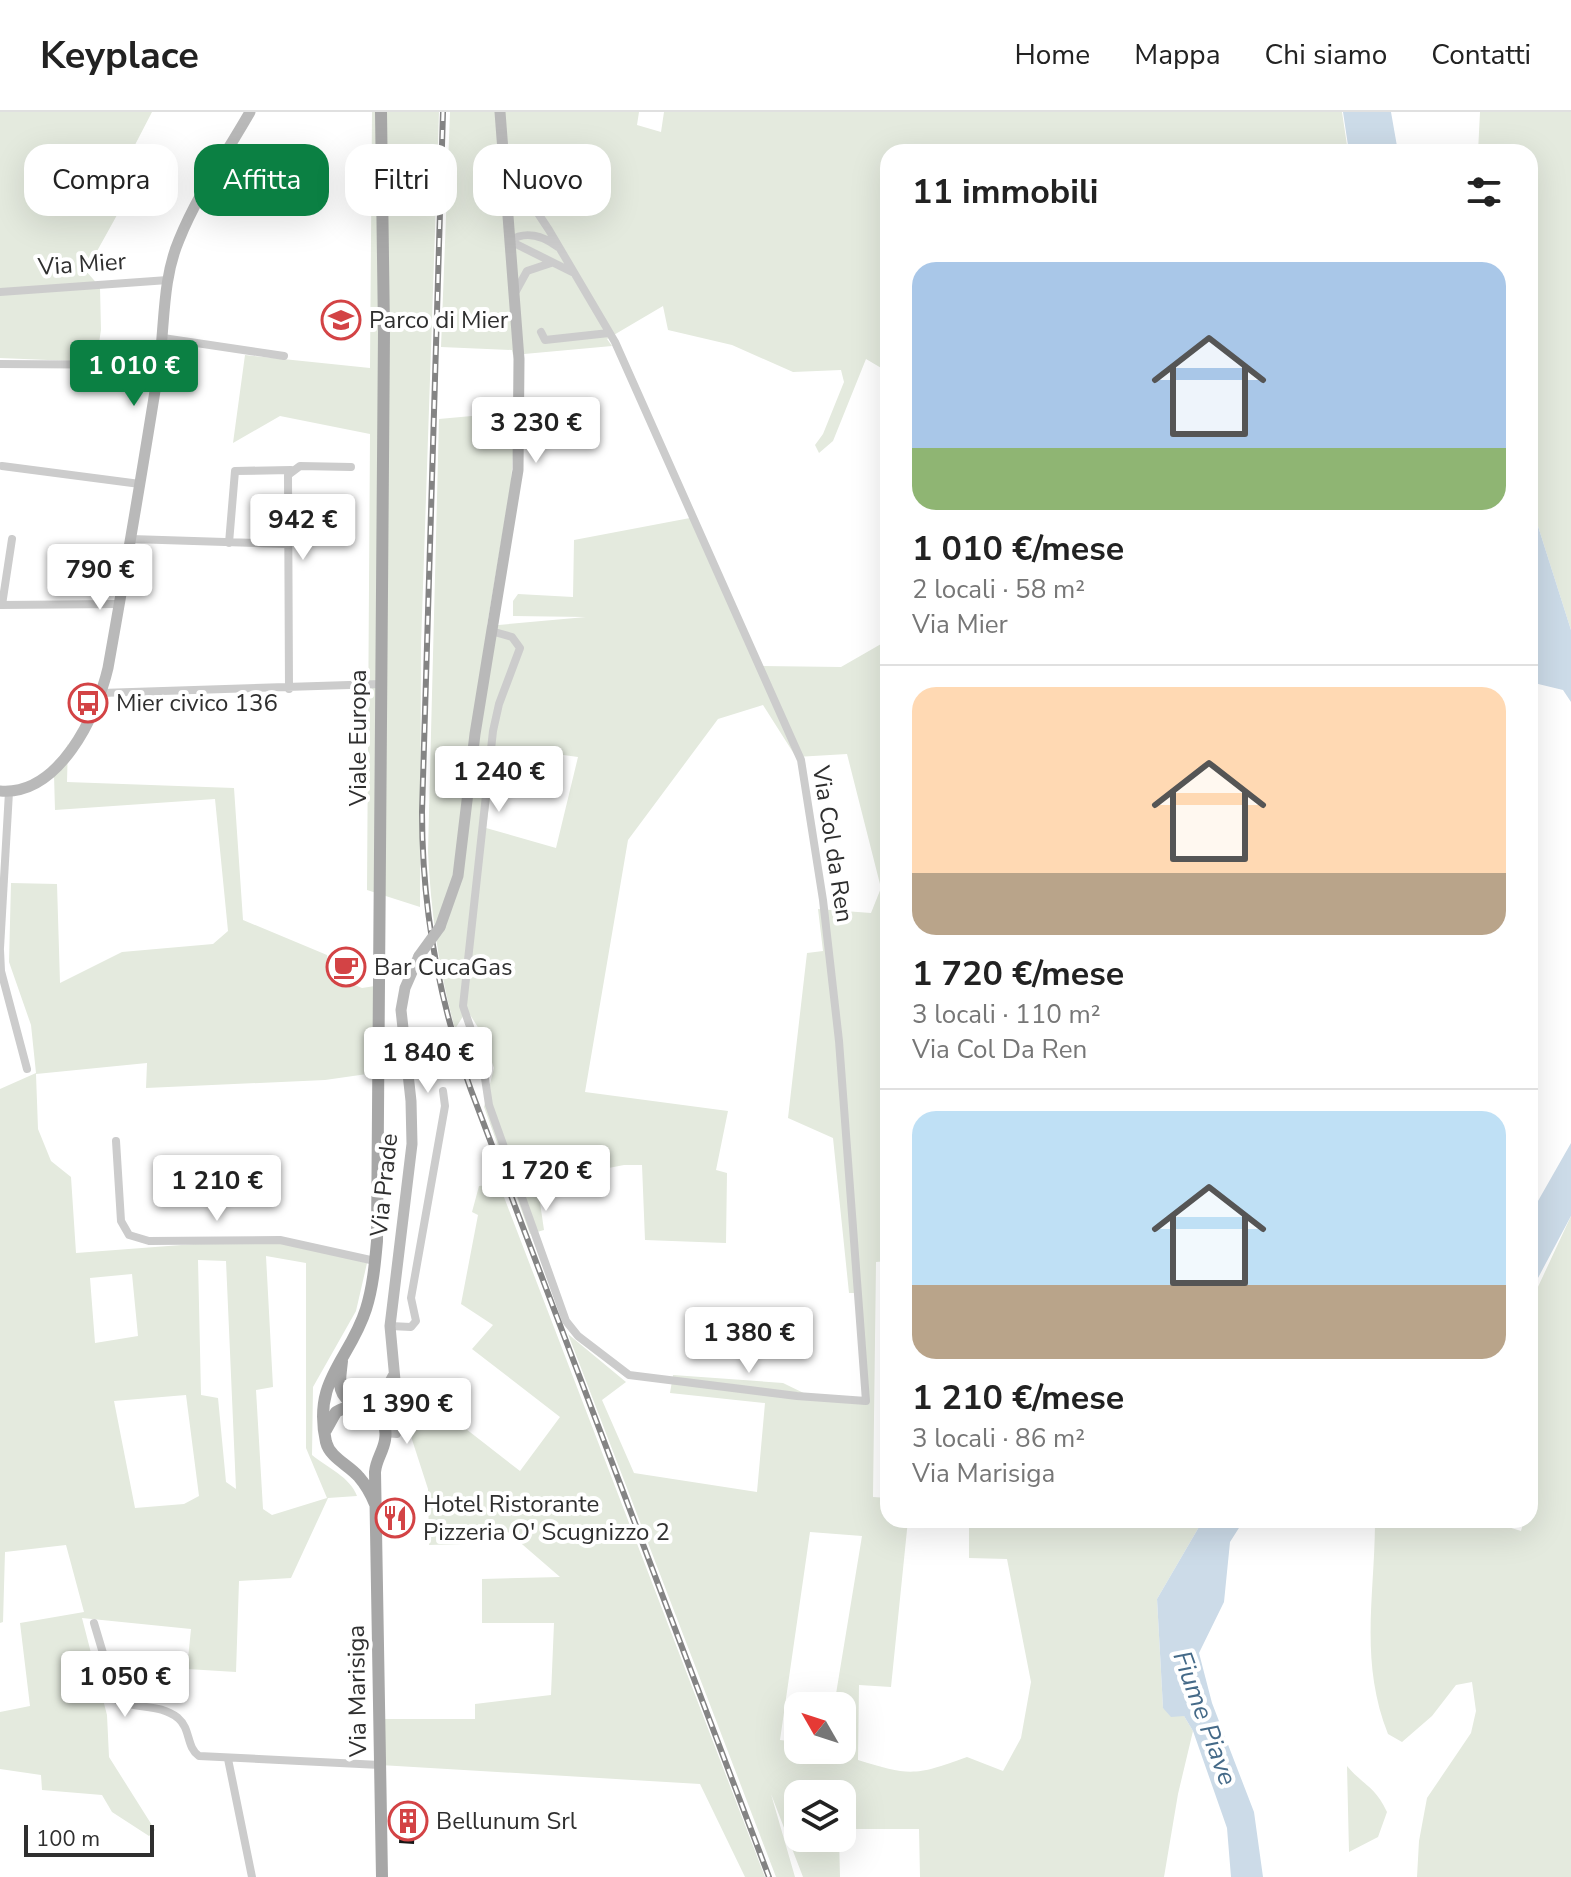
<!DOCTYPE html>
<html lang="it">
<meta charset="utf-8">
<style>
:root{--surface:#fff;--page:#f6f6f6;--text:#222;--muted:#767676;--line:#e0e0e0;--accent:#0b8043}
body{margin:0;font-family:"Nunito Sans",sans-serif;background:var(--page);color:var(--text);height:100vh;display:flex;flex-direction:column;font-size:30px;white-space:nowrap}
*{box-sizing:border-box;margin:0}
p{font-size:26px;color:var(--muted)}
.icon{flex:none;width:44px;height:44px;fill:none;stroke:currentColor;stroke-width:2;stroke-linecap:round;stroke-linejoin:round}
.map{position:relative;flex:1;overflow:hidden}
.details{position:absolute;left:880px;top:32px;width:658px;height:1384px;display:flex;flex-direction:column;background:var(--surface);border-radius:24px;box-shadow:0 8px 32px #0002}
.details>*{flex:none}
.hud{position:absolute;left:24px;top:32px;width:736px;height:72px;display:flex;gap:16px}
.needle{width:52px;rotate:309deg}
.buttons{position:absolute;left:784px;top:1580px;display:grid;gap:16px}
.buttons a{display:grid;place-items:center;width:72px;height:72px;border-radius:16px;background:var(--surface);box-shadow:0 8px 32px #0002;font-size:40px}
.scale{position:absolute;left:24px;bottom:20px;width:130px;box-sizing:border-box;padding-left:8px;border:4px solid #2f2f2f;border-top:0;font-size:22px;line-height:28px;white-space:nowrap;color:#2f2f2f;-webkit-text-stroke:6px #fff;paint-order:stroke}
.price{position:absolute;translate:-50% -68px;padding:0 18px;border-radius:8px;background:#fff;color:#222;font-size:26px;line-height:52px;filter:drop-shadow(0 2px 4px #0008)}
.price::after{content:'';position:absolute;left:50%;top:48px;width:24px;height:18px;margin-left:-12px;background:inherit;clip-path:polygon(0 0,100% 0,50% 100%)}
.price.selected{background:var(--accent);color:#fff}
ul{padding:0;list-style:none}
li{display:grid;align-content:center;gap:16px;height:424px;padding:0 32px}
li+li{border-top:2px solid var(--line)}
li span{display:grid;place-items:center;height:248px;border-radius:24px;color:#555}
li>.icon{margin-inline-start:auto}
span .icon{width:144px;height:144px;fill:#fffc;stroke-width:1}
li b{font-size:34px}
h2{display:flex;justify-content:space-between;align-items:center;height:96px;padding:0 32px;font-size:34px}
.pill{padding:0 28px;border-radius:24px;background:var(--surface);box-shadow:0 8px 32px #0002;font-size:28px;line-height:72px}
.pill.selected{background:var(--accent);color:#fff}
header{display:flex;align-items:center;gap:48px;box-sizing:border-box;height:112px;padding:0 40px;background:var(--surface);border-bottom:2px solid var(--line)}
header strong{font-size:38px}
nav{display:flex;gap:44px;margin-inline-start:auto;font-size:28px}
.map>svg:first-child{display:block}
.green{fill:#e4eade;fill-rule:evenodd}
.water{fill:#ccdbe8}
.building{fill:#161616}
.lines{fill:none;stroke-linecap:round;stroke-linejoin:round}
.street{stroke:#ccc;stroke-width:8}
.secondary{stroke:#b9b9b9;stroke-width:11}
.primary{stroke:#a7a7a7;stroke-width:12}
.rail-casing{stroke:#848484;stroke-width:6}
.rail{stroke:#fff;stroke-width:3;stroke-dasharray:9;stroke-linecap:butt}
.secondary-bridge{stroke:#b9b9b9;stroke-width:11}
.labels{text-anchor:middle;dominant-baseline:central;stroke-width:8;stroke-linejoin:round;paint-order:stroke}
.street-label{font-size:24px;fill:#2f2f2f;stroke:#fff}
.poi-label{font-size:24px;fill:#2f2f2f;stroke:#fff;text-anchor:start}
.water-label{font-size:26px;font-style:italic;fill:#456a88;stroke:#fff}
</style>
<header>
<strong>Keyplace</strong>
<nav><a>Home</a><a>Mappa</a><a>Chi siamo</a><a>Contatti</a></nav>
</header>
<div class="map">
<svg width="1571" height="1765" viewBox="0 0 1571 1765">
<rect width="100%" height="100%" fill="#fff"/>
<path class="green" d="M0 0H152L123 56 122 94 86 159 100 175 101 218 96 250 0 246Z
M372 0H439L421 534 420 795 367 778 370 322 280 304 233 331 245 243 370 256Z
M450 0H639L637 13 661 20 664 0H1342L1348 40H888V260L866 247 833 329 819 341 815 333 823 322 844 270 841 258 793 260 732 233 668 218 663 194 607 227 612 234 513 243 512 238 441 235Z
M1480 0H1571V518L1530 389V40H1478Z
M516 300 511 371 487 514 586 505 513 504V489L518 482 573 485 574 428 690 406 762 554 841 555 888 528V1149L876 1150 873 1385 888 1386V1408H908L891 1575 859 1573 858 1648C910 1664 915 1664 967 1645L1003 1659 1021 1626 1031 1570 1007 1447 969 1446V1408H1203L1157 1487 1163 1596 1184 1604 1193 1619 1178 1682 1164 1765H920L919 1717H842V1682H798V1726H839L840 1765H803L771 1682 795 1765H776L568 1222 626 1270 602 1288 634 1361 757 1380 765 1291 670 1281 673 1263 783 1271 818 1288 864 1291 859 1181H849L833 1026 788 1006 807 841 823 839 818 797 871 801 881 776 847 642 796 645 763 593 718 607 628 728 585 980 728 999 716 1058 727 1061 726 1131 645 1128 642 1053H624L537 1070 544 1118 530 1122 484 995 494 956 481 920 467 898 455 917C439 859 431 801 428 740L439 307ZM497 634 578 645 556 736 486 716ZM810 1420 862 1424 834 1594H842V1638H798V1630L780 1628Z
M68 632 67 670 234 676 243 808 327 843 330 863 362 876 375 874 374 961 325 968 146 976 147 951 36 962 38 1017 51 1049 71 1065 76 1141 221 1130 284 1131 367 1151 356 1199 313 1275 312 1343C328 1356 350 1365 357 1384L328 1386 291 1466 239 1469 236 1560 187 1557 191 1517 82 1506 107 1603 109 1645 155 1718 149 1724 112 1700 102 1683 42 1678 41 1663 0 1657V1600L30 1594 20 1511 84 1500 66 1433 5 1440 3 1510 0 1511V977L36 961 31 913 9 850 11 771 57 772 60 871 122 840 213 832 228 819 215 687 55 698 54 663ZM266 1144 306 1151V1336L327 1386 272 1403 263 1397 256 1278 273 1275ZM198 1148 226 1149 236 1377 226 1370 218 1286 201 1283ZM132 1162 138 1224 95 1231 90 1166ZM186 1283 199 1384 184 1392 135 1396 114 1289Z
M499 1072 765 1765H745L700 1672 380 1653V1607H475V1592L551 1583 554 1511H482V1467L560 1465 508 1420 464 1424V1432L429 1433 428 1377 406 1309 407 1271 520 1359 560 1305 472 1237 493 1213 461 1192 478 1103 472 1100 479 1074Z
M1571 1104V1765H1417L1419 1729 1427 1686 1471 1621 1476 1599 1472 1570 1456 1573 1432 1604 1402 1630 1388 1622C1359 1548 1375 1484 1375 1408H1505V1414L1521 1419 1524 1408H1530V1192Z
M1347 1654C1364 1674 1375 1674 1387 1700L1378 1725 1349 1740Z"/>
<path class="water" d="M1343 0H1391L1398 40H1349Z
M1530 389 1571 518V590L1563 578 1530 570Z
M1571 1031V1104L1530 1181V1103Z
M1203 1408H1244L1230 1430 1224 1490 1199 1541 1212 1591 1254 1700 1263 1765H1231L1227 1716 1193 1619 1184 1604 1171 1605 1163 1596 1157 1487Z"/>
<path class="building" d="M401 1691H416L414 1732 399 1731Z"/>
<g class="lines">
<path class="street" d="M558 135C543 124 525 118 510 129L572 160
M516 179 527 159 551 151
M0 180 168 168
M541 220 545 228 609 221
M163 226 284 244
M0 252 159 253
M2 354 140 372
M131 427 286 432
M229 431 235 359 291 358
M0 493 119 492
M2 493 12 427
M491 519 512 525 520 536 499 592 493 619 463 894 483 953 489 993 566 1209 578 1224 629 1263 797 1284 866 1289 839 929 823 788 801 648 615 230 549 118 506 53
M289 577 288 363 300 354 351 355
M101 581 381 572
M0 836 9 680
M0 838 1 859 27 957
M116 1029 121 1109 129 1123 149 1129 280 1128 375 1149
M390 1214 411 1215 416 1209 411 1186 445 994 443 979
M385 1321 397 1322 401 1312
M94 1511 117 1588C137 1598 159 1591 178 1606 191 1617 186 1635 199 1644L380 1653
M228 1647 252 1765"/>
<path class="secondary" d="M0 679C59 684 97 603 108 556 126 455 143 355 159 254 165 212 162 168 179 128 197 83 226 42 250 0
M440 815 458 764 475 622 518 358 519 247 500 0
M364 1294 380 1288 393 1264
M385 1317 396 1279 390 1214 412 1032 411 989 401 898 405 876 419 844"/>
<path class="primary" d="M342 1249C340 1269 335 1283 356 1293
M326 1318 336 1300C357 1287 390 1298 385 1328 383 1340 376 1348 375 1360L382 1765
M375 1392C371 1382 366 1373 359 1365 349 1353 330 1346 326 1330 312 1268 350 1248 366 1197 373 1175 375 1151 377 1129L384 219 381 0"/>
<g class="rail-casing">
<path id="rail" d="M443 0 422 700C422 797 438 887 471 978L769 1765"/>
</g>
<use href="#rail" class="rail"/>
<path class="secondary-bridge" d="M419 844 440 815"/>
</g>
<defs>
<g id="school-ring" transform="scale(2)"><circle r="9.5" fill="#fff" stroke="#d34345" stroke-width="1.5"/><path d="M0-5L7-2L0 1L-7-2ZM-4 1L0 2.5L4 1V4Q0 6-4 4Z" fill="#d34345"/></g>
<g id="bus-ring" transform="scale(2)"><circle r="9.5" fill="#fff" stroke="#d34345" stroke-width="1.5"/><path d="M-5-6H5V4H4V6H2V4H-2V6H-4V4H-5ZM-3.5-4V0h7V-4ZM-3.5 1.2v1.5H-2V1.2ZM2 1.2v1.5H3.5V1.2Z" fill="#d34345"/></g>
<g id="cafe-ring" transform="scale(2)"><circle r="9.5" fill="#fff" stroke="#d34345" stroke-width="1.5"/><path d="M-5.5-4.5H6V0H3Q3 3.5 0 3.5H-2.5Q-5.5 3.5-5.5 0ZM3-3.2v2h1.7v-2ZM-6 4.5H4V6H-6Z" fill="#d34345"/></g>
<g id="restaurant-ring" transform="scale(2)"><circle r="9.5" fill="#fff" stroke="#d34345" stroke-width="1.5"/><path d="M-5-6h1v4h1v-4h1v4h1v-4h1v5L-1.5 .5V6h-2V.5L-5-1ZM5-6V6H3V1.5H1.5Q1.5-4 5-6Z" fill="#d34345"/></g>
<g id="building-ring" transform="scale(2)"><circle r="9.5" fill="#fff" stroke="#d34345" stroke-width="1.5"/><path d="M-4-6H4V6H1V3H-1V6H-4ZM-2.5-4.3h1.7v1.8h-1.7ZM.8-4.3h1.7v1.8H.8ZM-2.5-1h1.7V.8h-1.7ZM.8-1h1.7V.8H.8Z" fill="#d34345"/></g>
</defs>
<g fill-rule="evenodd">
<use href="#school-ring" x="341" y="208"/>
<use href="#bus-ring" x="88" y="591"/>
<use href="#cafe-ring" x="346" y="855"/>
<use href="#restaurant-ring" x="395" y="1406"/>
<use href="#building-ring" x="408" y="1709"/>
</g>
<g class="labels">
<g class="street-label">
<text transform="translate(82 152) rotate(-4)">Via Mier</text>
<text transform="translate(358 626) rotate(-90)">Viale Europa</text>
<text transform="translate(833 732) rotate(81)">Via Col da Ren</text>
<text transform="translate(384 1073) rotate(-84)">Via Prade</text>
<text transform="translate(357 1579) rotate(-91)">Via Marisiga</text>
</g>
<g class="poi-label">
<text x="369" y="208">Parco di Mier</text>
<text x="116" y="591">Mier civico 136</text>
<text x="374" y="855">Bar CucaGas</text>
<text x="423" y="1392">Hotel Ristorante<tspan x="423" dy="28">Pizzeria O' Scugnizzo 2</tspan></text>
<text x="436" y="1709">Bellunum Srl</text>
</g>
<g class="water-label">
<text transform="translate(1205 1606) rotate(70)">Fiume Piave</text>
</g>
</g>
</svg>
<div class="buttons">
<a><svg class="needle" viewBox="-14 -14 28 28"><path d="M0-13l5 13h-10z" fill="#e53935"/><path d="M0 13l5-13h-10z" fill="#767676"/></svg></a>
<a><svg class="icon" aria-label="layers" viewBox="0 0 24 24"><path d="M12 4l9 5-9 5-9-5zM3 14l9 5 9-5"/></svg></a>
</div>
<div class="scale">100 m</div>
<b class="price selected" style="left:134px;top:296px">1 010 €</b>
<b class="price" style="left:536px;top:353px">3 230 €</b>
<b class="price" style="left:303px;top:450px">942 €</b>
<b class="price" style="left:100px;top:500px">790 €</b>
<b class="price" style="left:499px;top:702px">1 240 €</b>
<b class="price" style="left:428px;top:983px">1 840 €</b>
<b class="price" style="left:546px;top:1101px">1 720 €</b>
<b class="price" style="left:217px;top:1111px">1 210 €</b>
<b class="price" style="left:749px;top:1263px">1 380 €</b>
<b class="price" style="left:407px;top:1334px">1 390 €</b>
<b class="price" style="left:125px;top:1607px">1 050 €</b>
<div class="hud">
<a class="pill">Compra</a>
<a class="pill selected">Affitta</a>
<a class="pill">Filtri</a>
<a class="pill">Nuovo</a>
</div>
<section class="details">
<h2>11 immobili<svg class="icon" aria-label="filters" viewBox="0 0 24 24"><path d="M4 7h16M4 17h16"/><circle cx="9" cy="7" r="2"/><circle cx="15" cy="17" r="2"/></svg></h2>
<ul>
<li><span style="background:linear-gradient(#a9c7e8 75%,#8fb573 0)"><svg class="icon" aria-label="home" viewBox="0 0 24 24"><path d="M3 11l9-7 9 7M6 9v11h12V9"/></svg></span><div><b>1 010 €/mese</b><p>2 locali · 58 m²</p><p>Via Mier</p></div></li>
<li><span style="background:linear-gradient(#ffd9b3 75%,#b9a48a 0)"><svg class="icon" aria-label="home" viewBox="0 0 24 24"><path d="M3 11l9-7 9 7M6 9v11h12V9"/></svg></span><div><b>1 720 €/mese</b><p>3 locali · 110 m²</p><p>Via Col Da Ren</p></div></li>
<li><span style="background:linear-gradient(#bfe0f5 70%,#b9a48a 0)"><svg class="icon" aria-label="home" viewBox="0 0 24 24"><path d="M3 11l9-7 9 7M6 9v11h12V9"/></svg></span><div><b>1 210 €/mese</b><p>3 locali · 86 m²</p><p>Via Marisiga</p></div></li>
</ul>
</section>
</div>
